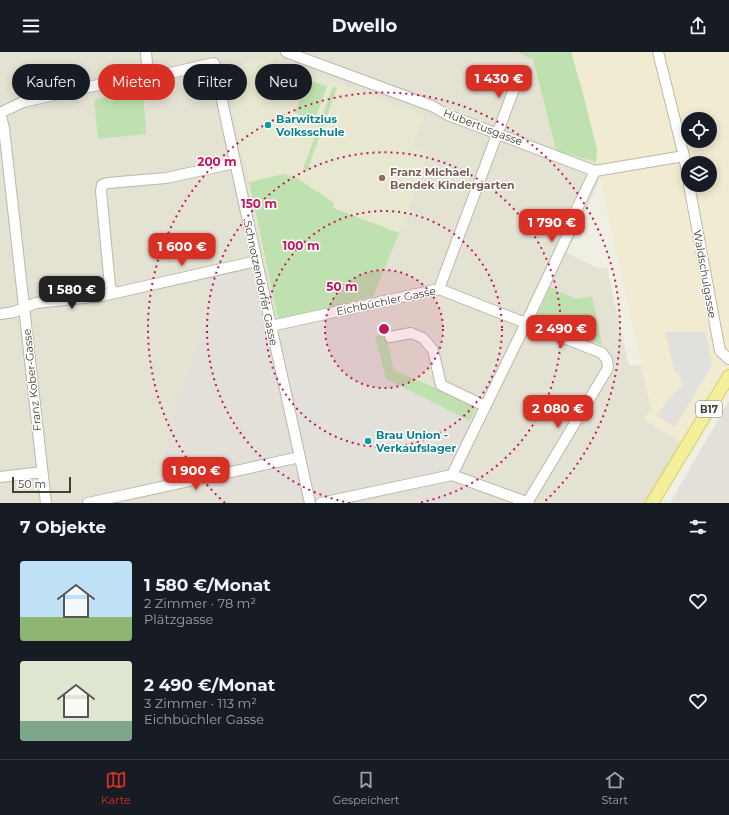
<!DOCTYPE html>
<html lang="de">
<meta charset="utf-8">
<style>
:root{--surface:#171b24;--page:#242831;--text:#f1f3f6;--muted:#9ea1a6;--line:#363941;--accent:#d93025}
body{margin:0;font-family:Montserrat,sans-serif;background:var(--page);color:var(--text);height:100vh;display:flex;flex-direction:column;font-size:15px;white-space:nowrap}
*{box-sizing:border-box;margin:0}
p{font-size:13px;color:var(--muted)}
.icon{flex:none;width:22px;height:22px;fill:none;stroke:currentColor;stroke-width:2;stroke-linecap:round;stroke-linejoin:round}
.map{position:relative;height:451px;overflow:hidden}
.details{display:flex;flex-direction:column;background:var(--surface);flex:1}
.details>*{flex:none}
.banner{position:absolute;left:12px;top:12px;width:400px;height:36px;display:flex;gap:8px}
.fabs{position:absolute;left:681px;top:60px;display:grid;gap:8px}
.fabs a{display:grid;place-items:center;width:36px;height:36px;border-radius:50%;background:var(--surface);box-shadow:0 2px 10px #0003;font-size:20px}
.scale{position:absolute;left:12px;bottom:10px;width:59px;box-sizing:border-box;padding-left:4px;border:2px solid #424035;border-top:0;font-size:11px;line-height:14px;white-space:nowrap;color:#424035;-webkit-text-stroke:3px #fff;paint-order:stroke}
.price{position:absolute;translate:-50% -34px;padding:0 9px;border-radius:8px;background:var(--accent);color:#fff;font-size:13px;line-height:26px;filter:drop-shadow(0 1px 2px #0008)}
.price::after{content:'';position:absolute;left:50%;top:24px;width:12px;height:9px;margin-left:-6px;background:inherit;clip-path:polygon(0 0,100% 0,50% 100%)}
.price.selected{background:#222;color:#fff}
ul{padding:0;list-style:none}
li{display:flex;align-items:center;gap:12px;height:100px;padding:0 20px}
li span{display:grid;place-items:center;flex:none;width:112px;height:80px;border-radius:4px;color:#555}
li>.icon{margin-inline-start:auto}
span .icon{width:48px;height:48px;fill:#fffc;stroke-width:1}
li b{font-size:17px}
h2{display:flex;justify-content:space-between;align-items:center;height:48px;padding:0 20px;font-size:17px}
.pill{padding:0 14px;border-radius:18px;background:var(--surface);box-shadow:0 2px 10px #0003;font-size:14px;line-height:36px}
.pill.selected{background:var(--accent);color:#fff}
header{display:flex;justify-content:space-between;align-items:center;height:52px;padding:0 20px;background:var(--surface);font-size:18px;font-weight:700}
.dock{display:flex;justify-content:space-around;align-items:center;height:56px;border-top:1px solid var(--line);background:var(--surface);font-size:11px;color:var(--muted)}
.dock a{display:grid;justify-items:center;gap:2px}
.dock .selected{color:var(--accent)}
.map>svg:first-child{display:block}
.residential{fill:#e4e2d3}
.commercial{fill:#f1ebd1;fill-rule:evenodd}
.industrial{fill:#e2e0d9}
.education{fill:#e8e7cf}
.green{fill:#bfe1b0}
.parking{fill:#e1e0dc}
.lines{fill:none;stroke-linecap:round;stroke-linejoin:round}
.minor-casing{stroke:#bab9a8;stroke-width:12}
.major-casing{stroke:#d7d06c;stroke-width:14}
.minor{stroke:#fff;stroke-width:10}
.major{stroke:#f4ef9a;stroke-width:12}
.ring{fill:none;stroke:#c2185b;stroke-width:2;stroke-dasharray:2 4}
.culture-dot{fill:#0f9aa8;stroke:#fff;stroke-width:1.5}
.education-dot{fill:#8d6e63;stroke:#fff;stroke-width:1.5}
.labels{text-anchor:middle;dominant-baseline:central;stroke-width:3;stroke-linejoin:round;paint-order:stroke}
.shield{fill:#fff;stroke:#7b7972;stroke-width:1}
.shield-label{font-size:10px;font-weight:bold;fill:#424035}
.culture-label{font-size:11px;font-weight:bold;fill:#0d838f;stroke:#fff;text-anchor:start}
.street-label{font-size:11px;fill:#424035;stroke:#fff}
.education-label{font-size:11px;font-weight:bold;fill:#785e54;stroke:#fff;text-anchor:start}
.centre{fill:#c2185b;stroke:#fff;stroke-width:2}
.ring-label{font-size:12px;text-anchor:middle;font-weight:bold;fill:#c2185b;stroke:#fff;stroke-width:3;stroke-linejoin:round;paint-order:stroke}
</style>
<header><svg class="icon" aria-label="menu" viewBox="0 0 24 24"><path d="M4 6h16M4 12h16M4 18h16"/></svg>Dwello<svg class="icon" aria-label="share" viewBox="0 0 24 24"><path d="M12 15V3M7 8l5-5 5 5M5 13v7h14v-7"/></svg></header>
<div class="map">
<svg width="729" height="451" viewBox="0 0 729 451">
<rect width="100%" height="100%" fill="#f0efe4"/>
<path class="residential" d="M0 0H516L533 7 556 99 596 110 600 126 567 201 600 217 607 216 629 314 641 313 651 356 683 391 647 451H505L448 432V414L450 411 441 337 394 318 386 282 375 284 366 247 373 245 249 131 266 212 207 226 210 255 185 328 217 451H0Z"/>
<path class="commercial" d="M571 0H729V322L683 391 644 368 651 355 596 110 597 97 581 34ZM688 67H710V89H688ZM688 111H710V133H688Z"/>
<path class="industrial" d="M266 212 278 266 366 247 386 327 470 369 448 414V432L505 451H217L209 417 169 426 165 398 185 328 210 255 207 226Z
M729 349V451H670L693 411Z"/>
<path class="education" d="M259 8H273V13L283 15 284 12 425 63 413 94 429 101 399 181 332 156 334 151 298 127 284 122 249 130 224 22 226 18 229 16Z"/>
<path class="green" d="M516 0H571L581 34 597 97 596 110 556 99 533 7Z
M307 28 327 34 315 68 295 61Z
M333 34 337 36 307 119 303 117Z
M143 36 146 82 98 87 94 48Z
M284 122 298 127 334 151 333 156 399 181 373 245 278 267 249 130Z
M550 235 576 247 592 244 602 293 541 270 537 263Z
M386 282 394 318 475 352 476 355 470 369 386 327 375 284Z"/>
<path class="parking" d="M705 279 712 313 675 375 656 364 670 345 682 334 679 320 675 321 665 280H700Z
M313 349 318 374 303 378 297 352Z"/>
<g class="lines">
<g class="minor-casing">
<path id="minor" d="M146 0 148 26
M286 0 432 54 448 63 595 119 684 104
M658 0 684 104 688 126
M0 61 23 50 111 30H128L148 26 214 11 237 119 310 451
M0 61 4 76 46 451
M689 133 720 299 729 307
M439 237 520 21
M113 241 110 234 101 139 102 133 108 131 166 126 235 111
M0 262 14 260 36 251 102 244 257 209
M271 274 439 237 602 301 607 308 608 316 527 451
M390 285 411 281 423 286 433 298 441 333 485 354
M452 423 526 271 571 176 574 163 595 119
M0 425 42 420
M88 451 300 405
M321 451 452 423 529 451"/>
</g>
<g class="major-casing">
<path id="major" d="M652 451 729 324"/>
</g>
<use href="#minor" class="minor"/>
<use href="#major" class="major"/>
</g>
<circle cx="384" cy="277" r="59" fill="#c2185b" fill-opacity=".12"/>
<g class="ring">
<circle cx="384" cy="277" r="59"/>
<circle cx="384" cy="277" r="118"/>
<path d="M350 451A177 177 0 1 1 418 451"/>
<path d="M225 451A236 236 0 1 1 543 451"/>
</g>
<g class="culture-dot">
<circle cx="268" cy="73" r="4"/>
<circle cx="368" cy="389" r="4"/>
</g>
<circle class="education-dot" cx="382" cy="126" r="4"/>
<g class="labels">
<rect class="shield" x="696" y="349" width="26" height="16" rx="3"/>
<g class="shield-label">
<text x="709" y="357">B17</text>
</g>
<g class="culture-label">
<text x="276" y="67">Barwitzius<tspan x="276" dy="13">Volksschule</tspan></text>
<text x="376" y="383">Brau Union -<tspan x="376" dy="13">Verkaufslager</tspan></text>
</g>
<g class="street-label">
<text transform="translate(483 75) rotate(21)">Hubertusgasse</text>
<text transform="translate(705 222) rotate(80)">Waldschulgasse</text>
<text transform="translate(261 231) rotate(78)">Schnotzendorfer Gasse</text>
<text transform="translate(386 249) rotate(-12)">Eichbüchler Gasse</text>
<text transform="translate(32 328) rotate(-96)">Franz Kober-Gasse</text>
</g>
<g class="education-label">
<text x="390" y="120">Franz Michael<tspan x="390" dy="13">Bendek Kindergarten</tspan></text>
</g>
</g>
<circle cx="384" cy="277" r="6" class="centre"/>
<g class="ring-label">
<text x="217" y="114">200 m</text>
<text x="259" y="156">150 m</text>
<text x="301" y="198">100 m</text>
<text x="342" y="239">50 m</text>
</g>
</svg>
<div class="fabs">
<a><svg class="icon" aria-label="locate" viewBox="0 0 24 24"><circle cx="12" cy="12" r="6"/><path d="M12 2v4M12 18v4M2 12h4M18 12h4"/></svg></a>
<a><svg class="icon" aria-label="layers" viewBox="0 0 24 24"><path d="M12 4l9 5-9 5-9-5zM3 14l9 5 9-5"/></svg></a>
</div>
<div class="scale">50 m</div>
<b class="price" style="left:499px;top:47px">1 430 €</b>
<b class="price" style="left:552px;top:191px">1 790 €</b>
<b class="price" style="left:182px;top:215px">1 600 €</b>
<b class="price selected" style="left:72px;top:258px">1 580 €</b>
<b class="price" style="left:561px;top:297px">2 490 €</b>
<b class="price" style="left:558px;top:377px">2 080 €</b>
<b class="price" style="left:196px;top:439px">1 900 €</b>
<div class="banner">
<a class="pill">Kaufen</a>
<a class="pill selected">Mieten</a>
<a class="pill">Filter</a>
<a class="pill">Neu</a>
</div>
</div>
<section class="details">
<h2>7 Objekte<svg class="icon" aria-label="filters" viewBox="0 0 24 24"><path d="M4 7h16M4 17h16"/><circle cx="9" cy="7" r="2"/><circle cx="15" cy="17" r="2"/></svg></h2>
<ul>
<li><span style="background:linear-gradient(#bfe0f5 70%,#8fb573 0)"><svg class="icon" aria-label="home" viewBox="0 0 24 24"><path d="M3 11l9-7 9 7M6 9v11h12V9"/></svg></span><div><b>1 580 €/Monat</b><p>2 Zimmer · 78 m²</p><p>Plätzgasse</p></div><svg class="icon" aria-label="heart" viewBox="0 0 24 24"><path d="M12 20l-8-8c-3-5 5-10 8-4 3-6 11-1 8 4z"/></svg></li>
<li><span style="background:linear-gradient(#dfe7d0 75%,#7fa58c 0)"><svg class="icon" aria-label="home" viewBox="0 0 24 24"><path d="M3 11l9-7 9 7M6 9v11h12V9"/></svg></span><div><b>2 490 €/Monat</b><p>3 Zimmer · 113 m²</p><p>Eichbüchler Gasse</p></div><svg class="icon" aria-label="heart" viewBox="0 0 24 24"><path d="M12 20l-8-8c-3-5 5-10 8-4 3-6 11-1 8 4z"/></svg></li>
</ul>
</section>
<nav class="dock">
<a class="selected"><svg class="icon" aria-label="map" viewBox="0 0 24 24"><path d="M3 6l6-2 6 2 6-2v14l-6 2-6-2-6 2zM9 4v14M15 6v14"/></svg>Karte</a>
<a><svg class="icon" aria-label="saved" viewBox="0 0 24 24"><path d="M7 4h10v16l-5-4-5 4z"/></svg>Gespeichert</a>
<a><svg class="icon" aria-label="home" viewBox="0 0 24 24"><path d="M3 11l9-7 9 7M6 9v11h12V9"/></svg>Start</a>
</nav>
